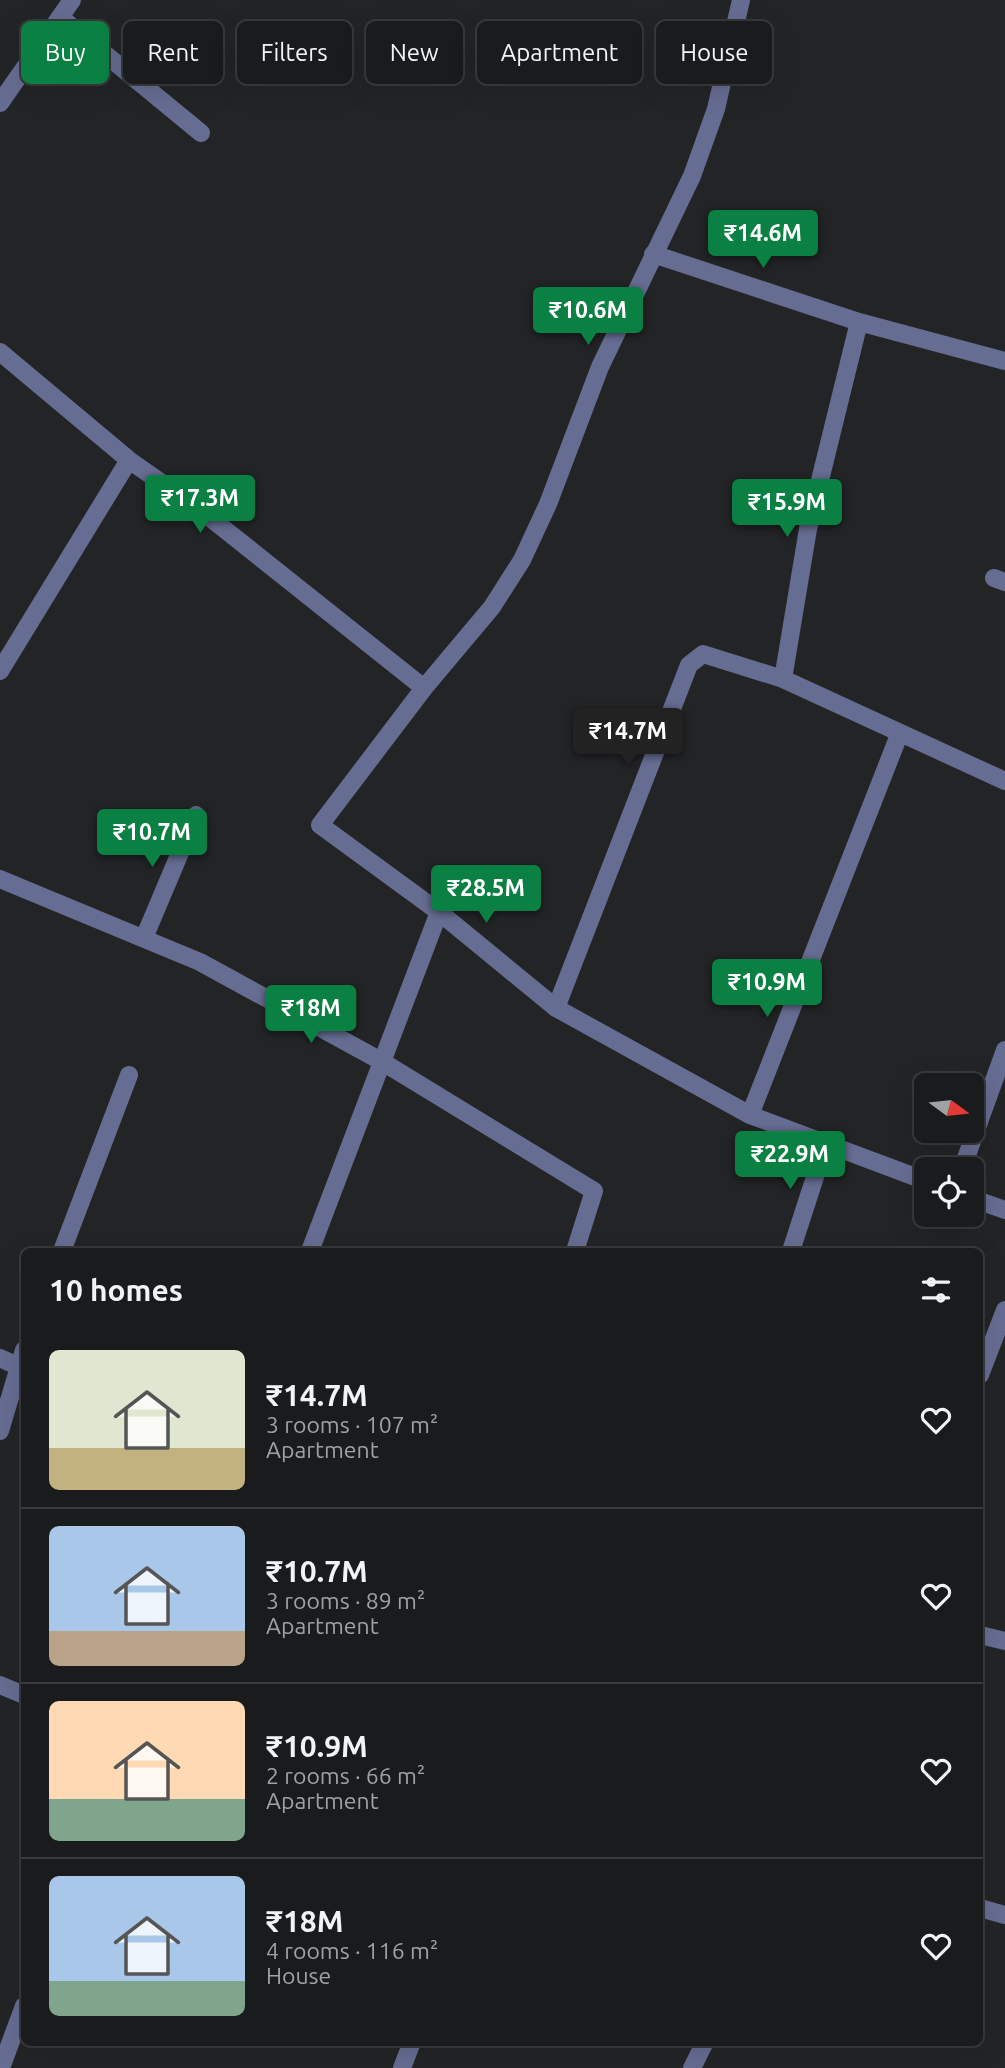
<!DOCTYPE html>
<meta charset="utf-8">
<style>
:root{--surface:#1a1b1c;--page:#272829;--text:#f1f3f6;--muted:#9fa1a3;--line:#38393b;--accent:#0b8043}
body{margin:0;font-family:Ubuntu,sans-serif;background:var(--page);color:var(--text);height:100vh;display:flex;flex-direction:column;font-size:26px;white-space:nowrap}
*{box-sizing:border-box;margin:0}
p{font-size:23px;color:var(--muted)}
.icon{flex:none;width:38px;height:38px;fill:none;stroke:currentColor;stroke-width:2;stroke-linecap:round;stroke-linejoin:round}
.map{position:relative;flex:1;overflow:hidden}
.side{position:absolute;left:21px;top:1248px;width:962px;height:798px;display:flex;flex-direction:column;background:var(--surface);border-radius:10px;box-shadow:0 7px 28px #0002,0 0 0 2px var(--line)}
.side>*{flex:none}
.hud{position:absolute;left:21px;top:21px;width:964px;height:63px;display:flex;gap:14px}
.needle{width:46px;rotate:105deg}
.buttons{position:absolute;left:914px;top:1073px;display:grid;gap:14px}
.buttons a{display:grid;place-items:center;width:70px;height:70px;border-radius:10px;background:var(--surface);box-shadow:0 7px 28px #0002,0 0 0 2px var(--line);font-size:35px}
.price{position:absolute;translate:-50% -60px;padding:0 16px;border-radius:7px;background:var(--accent);color:#fff;font-size:23px;line-height:46px;filter:drop-shadow(0 2px 4px #0008)}
.price::after{content:'';position:absolute;left:50%;top:42px;width:21px;height:16px;margin-left:-10px;background:inherit;clip-path:polygon(0 0,100% 0,50% 100%)}
.price.selected{background:#222;color:#fff}
ul{padding:0;list-style:none}
li{display:flex;align-items:center;gap:21px;height:175px;padding:0 28px}
li+li{border-top:2px solid var(--line)}
li span{display:grid;place-items:center;flex:none;width:196px;height:140px;border-radius:10px;color:#555}
li>.icon{margin-inline-start:auto}
span .icon{width:84px;height:84px;fill:#fffc;stroke-width:1}
li b{font-size:30px}
h2{display:flex;justify-content:space-between;align-items:center;height:84px;padding:0 28px;font-size:30px}
.chip{padding:0 24px;border-radius:10px;background:var(--surface);box-shadow:0 7px 28px #0002,0 0 0 2px var(--line);font-size:24px;line-height:63px}
.chip.selected{background:var(--accent);color:#fff}
.map>svg:first-child{display:block}
.lines{fill:none;stroke-linecap:round;stroke-linejoin:round}
.minor{stroke:#666d92;stroke-width:18}
</style>
<div class="map">
<svg width="1005" height="2068" viewBox="0 0 1005 2068">
<rect width="100%" height="100%" fill="#232426"/>
<g class="lines">
<path class="minor" d="M741 0 716 109 692 176 600 367 548 504 522 560 492 607 424 688 320 825 439 912 556 1008 750 1115
M60 17 201 133
M0 103 72 0
M653 254 859 322
M0 352 129 460 199 509 424 688
M1005 361 859 322 808 529 783 679 1005 781
M994 578 1005 582
M0 671 129 460
M899 735 750 1115 926 1181
M0 879 200 962 381 1061 594 1191 575 1251
M144 938 196 815
M556 1008 689 665 703 654 783 679
M962 1169 1005 1050
M971 1198 1005 1210
M62 1251 129 1075
M310 1251 439 912
M791 1251 826 1143
M0 1358 24 1369
M980 1375 1005 1310
M0 1431 24 1350
M980 1635 1005 1641
M0 1685 24 1695
M980 1908 1005 1915
M1 2068 24 2006
M402 2068 412 2042
M692 2068 705 2042"/>
</g>
</svg>
<div class="buttons">
<a><svg class="needle" viewBox="-14 -14 28 28"><path d="M0-13l5 13h-10z" fill="#e53935"/><path d="M0 13l5-13h-10z" fill="#9fa1a3"/></svg></a>
<a><svg class="icon" aria-label="locate" viewBox="0 0 24 24"><circle cx="12" cy="12" r="6"/><path d="M12 2v4M12 18v4M2 12h4M18 12h4"/></svg></a>
</div>
<b class="price" style="left:763px;top:270px">₹14.6M</b>
<b class="price" style="left:588px;top:347px">₹10.6M</b>
<b class="price" style="left:200px;top:535px">₹17.3M</b>
<b class="price" style="left:787px;top:539px">₹15.9M</b>
<b class="price selected" style="left:628px;top:768px">₹14.7M</b>
<b class="price" style="left:152px;top:869px">₹10.7M</b>
<b class="price" style="left:486px;top:925px">₹28.5M</b>
<b class="price" style="left:767px;top:1019px">₹10.9M</b>
<b class="price" style="left:311px;top:1045px">₹18M</b>
<b class="price" style="left:790px;top:1191px">₹22.9M</b>
<div class="hud">
<a class="chip selected">Buy</a>
<a class="chip">Rent</a>
<a class="chip">Filters</a>
<a class="chip">New</a>
<a class="chip">Apartment</a>
<a class="chip">House</a>
</div>
<section class="side">
<h2>10 homes<svg class="icon" aria-label="filters" viewBox="0 0 24 24"><path d="M4 7h16M4 17h16"/><circle cx="9" cy="7" r="2"/><circle cx="15" cy="17" r="2"/></svg></h2>
<ul>
<li><span style="background:linear-gradient(#dfe7d0 70%,#c2b280 0)"><svg class="icon" aria-label="home" viewBox="0 0 24 24"><path d="M3 11l9-7 9 7M6 9v11h12V9"/></svg></span><div><b>₹14.7M</b><p>3 rooms · 107 m²</p><p>Apartment</p></div><svg class="icon" aria-label="heart" viewBox="0 0 24 24"><path d="M12 20l-8-8c-3-5 5-10 8-4 3-6 11-1 8 4z"/></svg></li>
<li><span style="background:linear-gradient(#a9c7e8 75%,#b9a48a 0)"><svg class="icon" aria-label="home" viewBox="0 0 24 24"><path d="M3 11l9-7 9 7M6 9v11h12V9"/></svg></span><div><b>₹10.7M</b><p>3 rooms · 89 m²</p><p>Apartment</p></div><svg class="icon" aria-label="heart" viewBox="0 0 24 24"><path d="M12 20l-8-8c-3-5 5-10 8-4 3-6 11-1 8 4z"/></svg></li>
<li><span style="background:linear-gradient(#ffd9b3 70%,#7fa58c 0)"><svg class="icon" aria-label="home" viewBox="0 0 24 24"><path d="M3 11l9-7 9 7M6 9v11h12V9"/></svg></span><div><b>₹10.9M</b><p>2 rooms · 66 m²</p><p>Apartment</p></div><svg class="icon" aria-label="heart" viewBox="0 0 24 24"><path d="M12 20l-8-8c-3-5 5-10 8-4 3-6 11-1 8 4z"/></svg></li>
<li><span style="background:linear-gradient(#a9c7e8 75%,#7fa58c 0)"><svg class="icon" aria-label="home" viewBox="0 0 24 24"><path d="M3 11l9-7 9 7M6 9v11h12V9"/></svg></span><div><b>₹18M</b><p>4 rooms · 116 m²</p><p>House</p></div><svg class="icon" aria-label="heart" viewBox="0 0 24 24"><path d="M12 20l-8-8c-3-5 5-10 8-4 3-6 11-1 8 4z"/></svg></li>
</ul>
</section>
</div>
